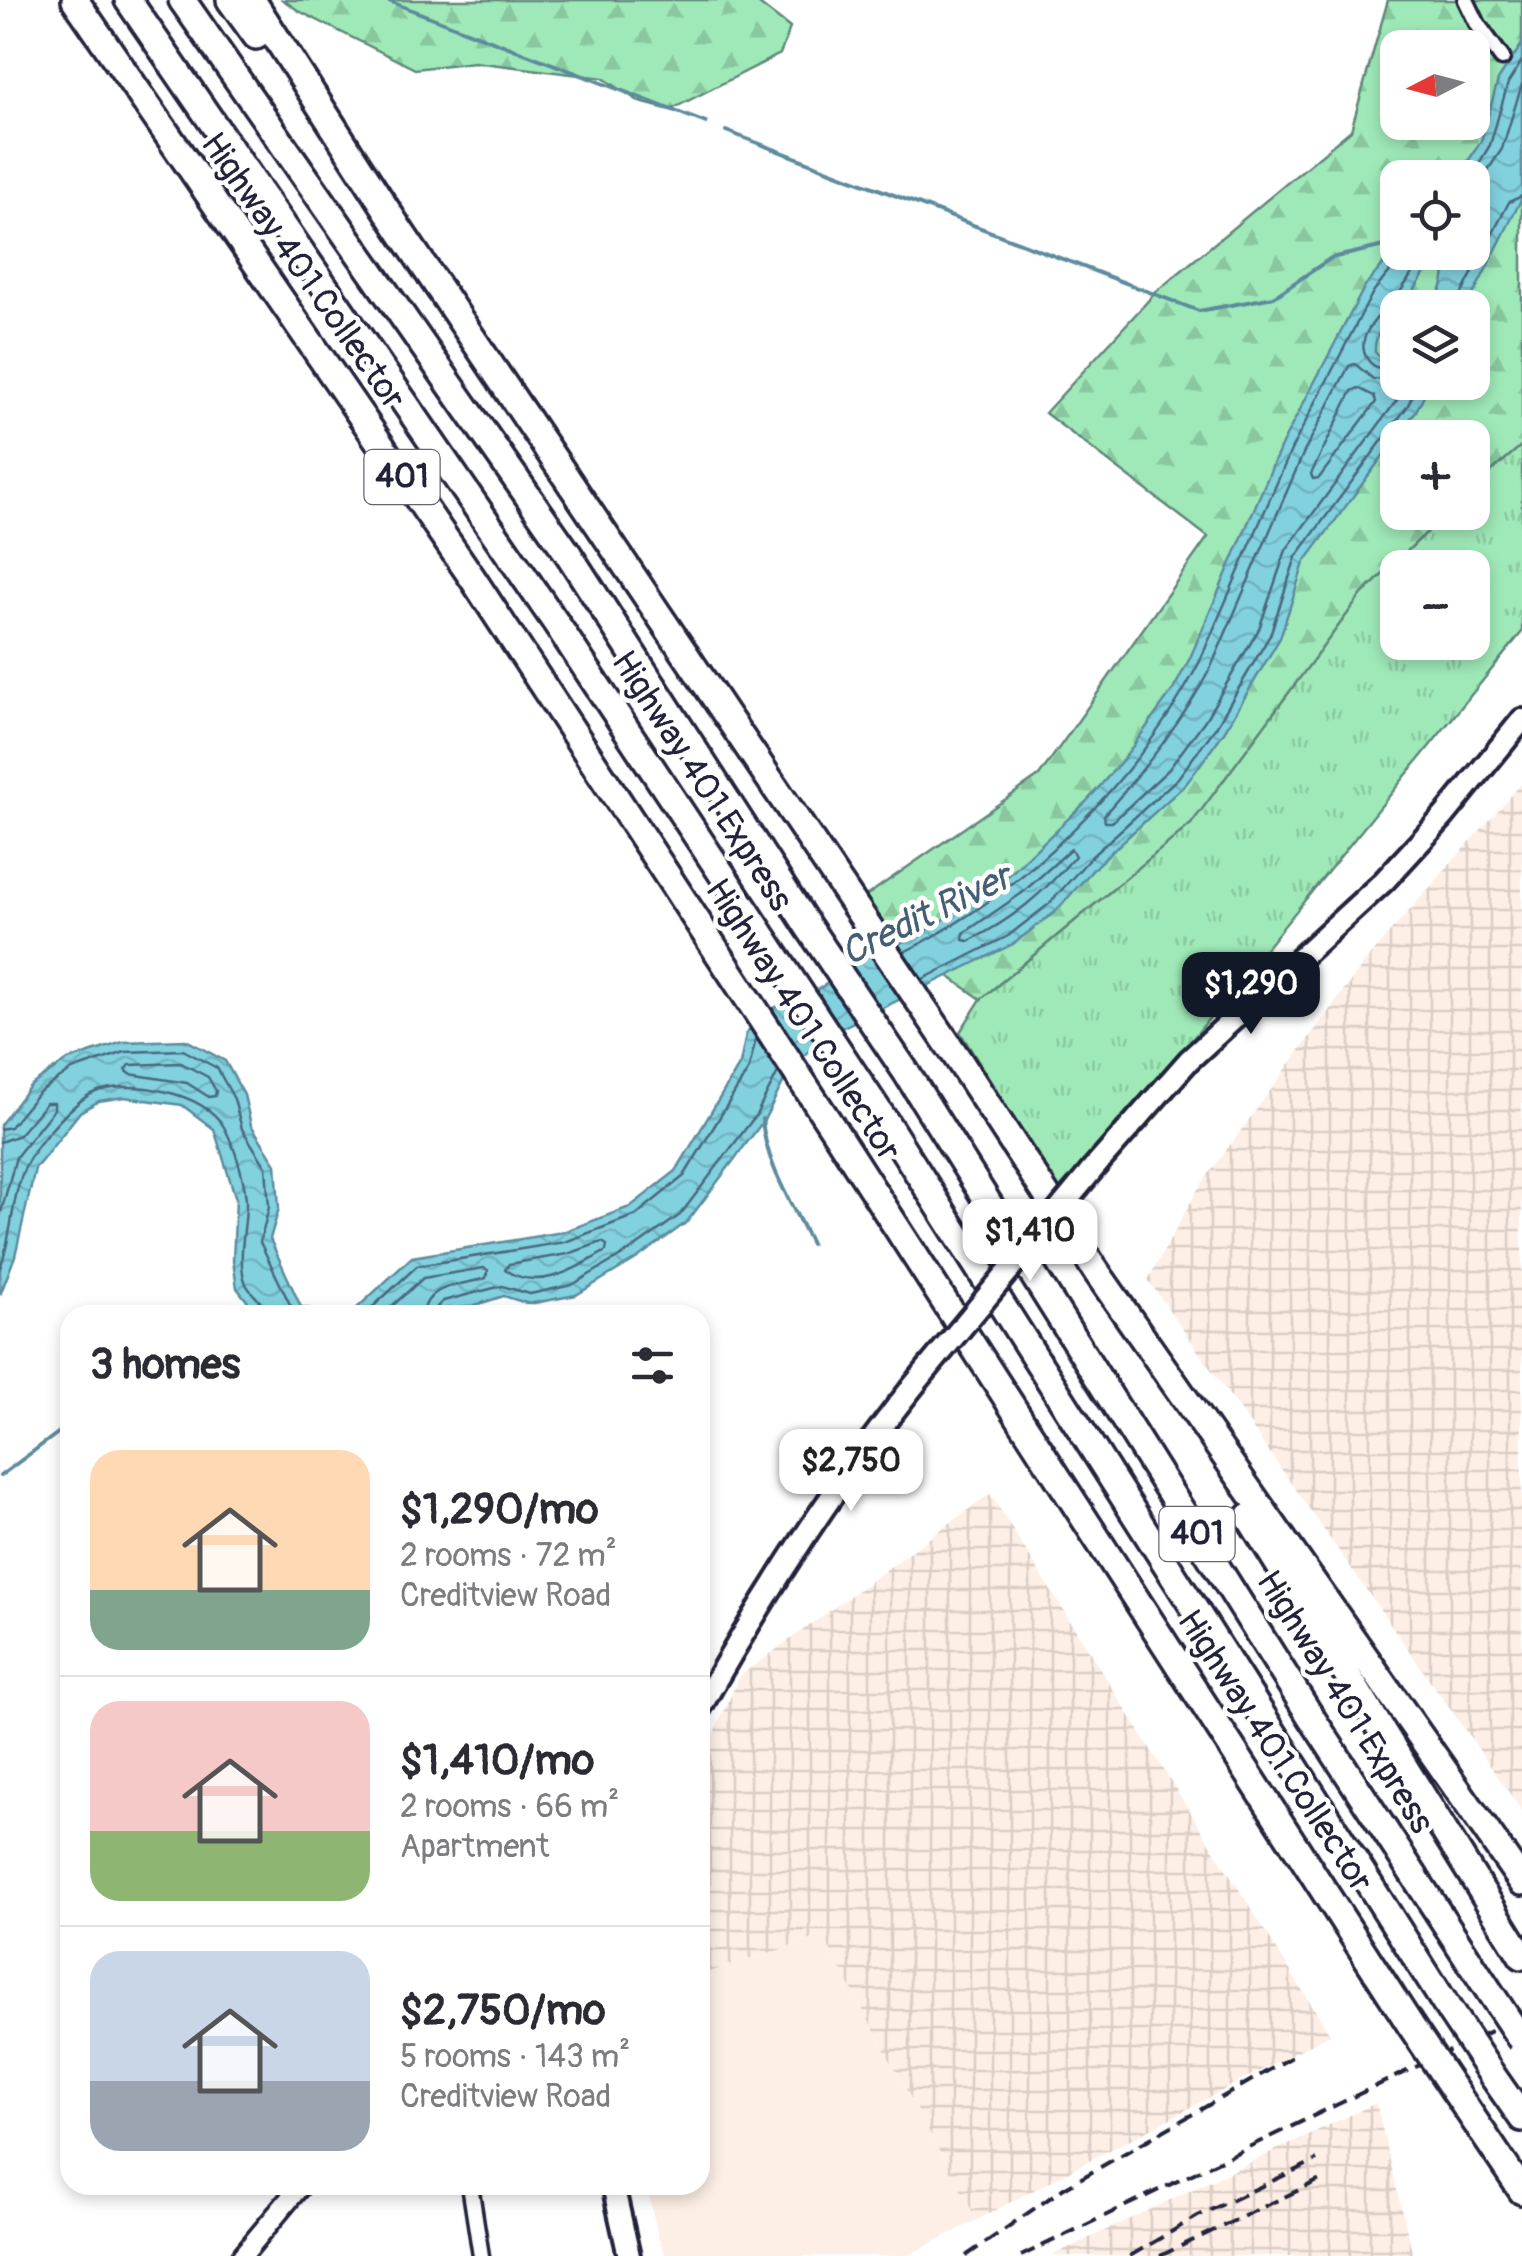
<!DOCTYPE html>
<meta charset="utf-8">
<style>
:root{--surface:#fff;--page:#f2f2f3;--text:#2b2b33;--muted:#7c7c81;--line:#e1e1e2;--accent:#111827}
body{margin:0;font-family:Pangolin,sans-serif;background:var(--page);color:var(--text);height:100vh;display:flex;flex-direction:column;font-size:38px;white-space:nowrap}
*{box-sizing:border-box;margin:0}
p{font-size:32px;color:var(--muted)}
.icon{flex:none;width:55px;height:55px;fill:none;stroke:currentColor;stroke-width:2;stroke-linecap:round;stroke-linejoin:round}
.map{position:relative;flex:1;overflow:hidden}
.drawer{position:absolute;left:60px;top:1305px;width:650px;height:890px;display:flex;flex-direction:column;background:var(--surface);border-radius:30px;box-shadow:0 5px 15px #0003}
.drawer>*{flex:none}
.needle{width:65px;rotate:264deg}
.buttons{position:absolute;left:1380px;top:30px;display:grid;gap:20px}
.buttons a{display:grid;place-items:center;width:110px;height:110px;border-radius:20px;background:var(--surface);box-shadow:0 5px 15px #0003;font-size:50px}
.price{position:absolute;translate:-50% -85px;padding:0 22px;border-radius:20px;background:#fff;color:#222;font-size:32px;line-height:65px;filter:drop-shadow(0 2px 5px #0008)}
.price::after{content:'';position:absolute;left:50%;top:60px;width:30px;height:22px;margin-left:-15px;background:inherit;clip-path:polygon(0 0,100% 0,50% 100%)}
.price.current{background:var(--accent);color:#fff}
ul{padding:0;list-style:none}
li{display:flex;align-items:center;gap:30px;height:250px;padding:0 30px}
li+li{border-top:2px solid var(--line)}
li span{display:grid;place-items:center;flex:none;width:280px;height:200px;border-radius:30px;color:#555}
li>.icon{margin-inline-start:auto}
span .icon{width:120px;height:120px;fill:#fffc;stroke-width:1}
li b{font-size:42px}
h2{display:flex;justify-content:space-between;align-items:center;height:120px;padding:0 30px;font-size:42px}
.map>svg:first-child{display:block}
.built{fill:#fdefe5}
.industrial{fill:url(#industrial-grid)}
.grass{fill:url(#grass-tufts);stroke:#60867a;stroke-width:2.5;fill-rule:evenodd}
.forest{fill:url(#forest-firs);stroke:#60867a;stroke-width:2.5;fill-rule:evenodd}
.water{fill:url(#water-waves);stroke:#5c8b9d;stroke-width:2.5}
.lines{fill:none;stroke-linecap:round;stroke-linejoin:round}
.shore{stroke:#48687d;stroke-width:2.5}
.stream{stroke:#5c8b9d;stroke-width:4}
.minor-casing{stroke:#22223b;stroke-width:21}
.tertiary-casing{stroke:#22223b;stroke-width:25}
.secondary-casing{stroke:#22223b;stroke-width:28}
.motorway-casing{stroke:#22223b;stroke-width:32}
.minor{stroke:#fff;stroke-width:14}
.tertiary{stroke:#fff;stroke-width:18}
.secondary{stroke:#fff;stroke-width:20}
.motorway{stroke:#fff;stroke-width:25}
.rail{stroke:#22223b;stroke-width:4;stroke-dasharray:15 8;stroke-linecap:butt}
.secondary-bridge-casing{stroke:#22223b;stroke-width:28;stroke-linecap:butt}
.motorway-bridge-casing{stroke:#22223b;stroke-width:32;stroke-linecap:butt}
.secondary-bridge{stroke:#fff;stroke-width:20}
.motorway-bridge{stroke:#fff;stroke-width:25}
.labels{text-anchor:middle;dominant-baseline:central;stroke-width:9;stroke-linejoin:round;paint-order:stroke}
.shield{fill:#fff;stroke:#646476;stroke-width:2.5}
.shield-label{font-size:32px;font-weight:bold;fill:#22223b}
.street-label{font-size:35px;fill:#22223b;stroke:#fff}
.water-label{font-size:38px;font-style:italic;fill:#445f74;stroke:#fff}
</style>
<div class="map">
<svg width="1522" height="2256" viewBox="0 0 1522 2256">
<defs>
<pattern id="industrial-grid" width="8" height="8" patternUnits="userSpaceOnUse" patternTransform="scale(2.5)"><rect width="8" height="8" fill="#fdefe5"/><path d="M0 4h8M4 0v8" fill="none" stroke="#d9cdc5"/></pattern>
<pattern id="grass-tufts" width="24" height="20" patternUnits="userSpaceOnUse" patternTransform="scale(2.5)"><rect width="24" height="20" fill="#9fe9b8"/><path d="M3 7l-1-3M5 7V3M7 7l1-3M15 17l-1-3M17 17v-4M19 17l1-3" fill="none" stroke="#89c89f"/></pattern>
<pattern id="forest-firs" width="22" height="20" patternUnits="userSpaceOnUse" patternTransform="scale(2.5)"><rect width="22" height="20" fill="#9fe9b8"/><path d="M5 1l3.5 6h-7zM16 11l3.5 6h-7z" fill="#89c89f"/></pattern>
<pattern id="water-waves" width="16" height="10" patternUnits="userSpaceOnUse" patternTransform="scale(2.5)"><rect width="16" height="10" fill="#82d1df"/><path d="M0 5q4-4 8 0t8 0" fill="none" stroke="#70b3c0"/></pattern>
</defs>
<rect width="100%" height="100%" fill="#fff"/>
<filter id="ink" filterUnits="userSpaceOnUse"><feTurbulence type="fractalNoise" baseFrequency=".01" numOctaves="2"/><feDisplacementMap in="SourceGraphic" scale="20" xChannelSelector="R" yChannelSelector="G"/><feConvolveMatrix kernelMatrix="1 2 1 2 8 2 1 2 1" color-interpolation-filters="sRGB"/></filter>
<g filter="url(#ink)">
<path class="built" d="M823 1936 977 2220 907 2256H666L658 2237 647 2185H700V1975Z"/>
<path class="industrial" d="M1522 783V1811L1148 1280 1198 1189 1370 955Z
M990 1494 1330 2034 977 2220 823 1936 700 1975V1764L740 1676Z
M1376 2103 1413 2256H1051Z"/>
<path class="grass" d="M1522 445V632L1063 1199 960 1032 981 999 1191 824 1362 594 1447 513 1472 512 1473 487ZM1398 568H1472V642H1398Z"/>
<path class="forest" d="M283 0H754L790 28 780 54 670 110 640 102 603 78 474 62 415 69 299 11Z
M1388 0H1522V445L1473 487 1472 438H1398V512L1447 513 1362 594 1191 824 981 999 850 907 1039 776 1208 537 1045 413 1157 291 1351 130ZM1398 48H1472V122H1398ZM1398 178H1472V252H1398ZM1398 308H1472V382H1398Z"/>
<path class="water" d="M1522 44V198L1467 307H1433C1441 292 1450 272 1441 256 1424 268 1420 285 1407 300 1393 317 1374 326 1375 352L1382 359 1397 354 1398 382 1430 383 1416 411 1304 563 1280 638 1224 732 1186 784 1098 864 1056 911 1013 944 821 1038 788 1073 764 1120 687 1222 636 1259 576 1295 529 1304 504 1296 472 1306 419 1315H258L237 1288 233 1261 236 1199 214 1129 182 1105 124 1097 99 1101 80 1112 35 1169 15 1256 0 1295V1125L30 1086 68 1060 123 1042 186 1040 225 1061 244 1095 251 1125 276 1164 279 1208 270 1239 301 1307 324 1312 354 1311 412 1257 563 1232 630 1207 676 1171 740 1064 746 1034 767 1011 822 987 871 952 886 950 933 927 1009 875 1087 801 1125 757 1173 690 1190 658 1282 444 1365 286 1397 248 1398 252H1472V178L1458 177 1481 141 1498 80Z"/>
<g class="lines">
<path class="shore" d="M1470 178 1490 145 1508 83 1522 61
M1472 194 1502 149 1522 84
M1458 308 1459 299 1509 202 1522 196
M1398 366C1386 369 1376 371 1368 360 1350 334 1389 308 1400 292 1410 279 1416 263 1429 252
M1398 380 1373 379 1355 364 1349 366 1303 454 1211 667C1183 722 1144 769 1104 815L1105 822H1112L1169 769 1205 720 1259 629 1286 550 1397 400 1403 382
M1358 388 1374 396 1376 402 1319 478 1313 479 1311 474 1352 391Z
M1071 849 1075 856C1044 893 1012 920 969 941L963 940 964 933 1022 893Z
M904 952C1024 893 1137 781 1199 663L1292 448 1373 292 1406 252
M923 979 1008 936 1049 904 1091 857 1178 778 1216 727 1270 635 1296 557 1407 407 1419 382
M181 1063 208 1077 216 1091 215 1096 209 1097 187 1083 130 1074 126 1070 130 1065Z
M0 1129 10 1127 38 1093 72 1070 125 1052 183 1050 217 1068 234 1099 242 1129 266 1167 269 1207 260 1242 295 1315
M0 1142 19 1135 46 1103H54V1109L16 1157 0 1216
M602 1242 607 1245 606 1251C575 1269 539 1292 505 1270L509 1264 568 1254Z
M0 1268C13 1235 11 1196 26 1165 36 1144 72 1103 93 1093 127 1078 205 1092 224 1127 235 1147 244 1177 246 1200 247 1226 236 1259 246 1284 252 1296 264 1301 266 1315
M364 1315 417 1266 565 1242 636 1215 684 1176 749 1069 756 1038
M382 1315 423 1278 484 1268 488 1270 486 1278C462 1286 426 1283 423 1315
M436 1315 437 1307 443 1301 502 1286 530 1294 572 1285 631 1250 680 1215 756 1115 778 1072"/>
<path class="stream" d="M386 0 706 123
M726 131 1199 311 1274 297 1331 258 1398 243
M762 1119C766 1166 792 1203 811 1244
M0 1476 70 1424"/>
<g class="minor-casing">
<path id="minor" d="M1466 0 1478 25 1502 58
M470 2185 481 2256"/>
</g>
<g class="tertiary-casing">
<path id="tertiary" d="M242 2256 301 2185"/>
</g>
<g class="secondary-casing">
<path id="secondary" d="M1093 1169 1189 1060 1384 881 1444 816 1522 720
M700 1708C767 1590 841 1473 928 1368
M613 2185 629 2256"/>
</g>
<g class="motorway-casing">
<path id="motorway" d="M75 0 471 576 834 1130 1411 2026
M128 0 556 623 885 1121 1451 2013
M182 0 569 555 807 925 906 1072 1311 1717 1491 1994
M230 0 256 36
M252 0 399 229 958 1059 1096 1271 1522 1882
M1249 1517 1522 1956
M1492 2075 1522 2118
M1454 2090 1522 2191"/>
</g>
<use href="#minor" class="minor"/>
<use href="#tertiary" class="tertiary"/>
<use href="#secondary" class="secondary"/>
<use href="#motorway" class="motorway"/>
<path class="rail" d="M966 2256 1064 2188 1292 2057
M1021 2256 1522 2016
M1130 2256 1198 2216 1317 2160
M1160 2256 1322 2179"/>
<g class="secondary-bridge-casing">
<path id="secondary-bridge" d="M928 1368 1093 1169"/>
</g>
<g class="motorway-bridge-casing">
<path id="motorway-bridge" d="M1491 1994 1522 2041
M1451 2013 1492 2075
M1411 2026 1454 2090"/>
</g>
<use href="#secondary-bridge" class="secondary-bridge"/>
<use href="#motorway-bridge" class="motorway-bridge"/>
</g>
</g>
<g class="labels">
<g class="shield">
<rect x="364.5" y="450" width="75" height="54" rx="8"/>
<rect x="1159.5" y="1507" width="75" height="54" rx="8"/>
</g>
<g class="shield-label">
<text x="402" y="477">401</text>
<text x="1197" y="1534">401</text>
</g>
<g class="street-label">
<text transform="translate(303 271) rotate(55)">Highway 401 Collector</text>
<text transform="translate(702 781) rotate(57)">Highway 401 Express</text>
<text transform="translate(803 1020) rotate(57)">Highway 401 Collector</text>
<text transform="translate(1345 1702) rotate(58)">Highway 401 Express</text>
<text transform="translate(1275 1751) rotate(57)">Highway 401 Collector</text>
</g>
<g class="water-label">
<text transform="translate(926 915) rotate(-26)">Credit River</text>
</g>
</g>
</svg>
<div class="buttons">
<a><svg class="needle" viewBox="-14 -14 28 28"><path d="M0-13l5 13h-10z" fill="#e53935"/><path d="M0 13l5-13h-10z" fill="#7c7c81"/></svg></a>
<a><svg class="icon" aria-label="locate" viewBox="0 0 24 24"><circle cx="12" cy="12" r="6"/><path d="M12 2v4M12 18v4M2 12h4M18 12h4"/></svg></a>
<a><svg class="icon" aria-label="layers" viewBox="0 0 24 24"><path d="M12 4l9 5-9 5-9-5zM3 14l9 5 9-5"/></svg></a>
<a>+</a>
<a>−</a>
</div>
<b class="price current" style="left:1251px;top:1037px">$1,290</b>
<b class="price" style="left:1030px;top:1284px">$1,410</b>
<b class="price" style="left:851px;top:1514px">$2,750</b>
<section class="drawer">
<h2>3 homes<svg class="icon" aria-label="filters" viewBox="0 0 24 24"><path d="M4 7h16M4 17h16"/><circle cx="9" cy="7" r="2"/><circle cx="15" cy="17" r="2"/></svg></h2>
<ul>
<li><span style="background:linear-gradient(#ffd9b3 70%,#7fa58c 0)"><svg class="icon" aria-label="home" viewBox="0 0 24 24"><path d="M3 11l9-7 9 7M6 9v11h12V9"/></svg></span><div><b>$1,290/mo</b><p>2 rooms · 72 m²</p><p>Creditview Road</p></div></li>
<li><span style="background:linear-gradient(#f6c9c9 65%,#8fb573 0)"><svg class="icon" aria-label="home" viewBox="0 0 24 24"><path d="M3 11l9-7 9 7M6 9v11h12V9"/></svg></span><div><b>$1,410/mo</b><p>2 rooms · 66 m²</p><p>Apartment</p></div></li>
<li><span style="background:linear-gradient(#c9d6e8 65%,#9aa5b1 0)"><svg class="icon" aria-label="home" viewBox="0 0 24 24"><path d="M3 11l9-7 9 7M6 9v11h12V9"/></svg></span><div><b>$2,750/mo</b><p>5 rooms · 143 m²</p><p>Creditview Road</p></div></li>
</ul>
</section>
</div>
